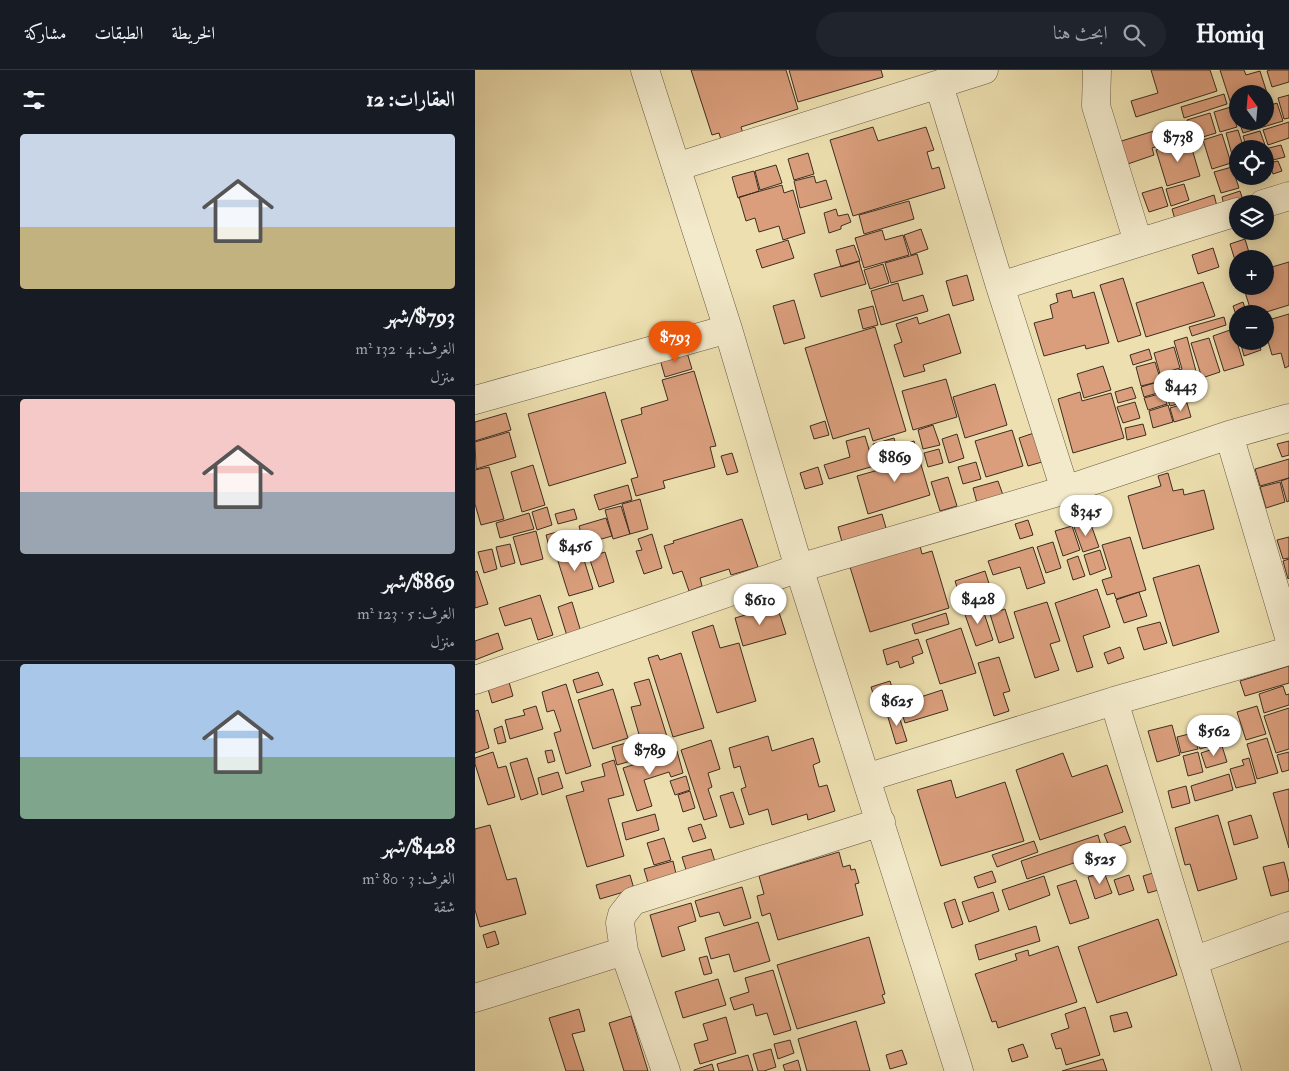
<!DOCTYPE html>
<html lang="ar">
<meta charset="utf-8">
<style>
:root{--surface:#171b24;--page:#20242c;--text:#f1f3f6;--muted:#9ea1a6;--line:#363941;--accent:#ea580c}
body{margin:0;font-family:"IM FELL Double Pica",Amiri,serif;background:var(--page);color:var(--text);direction:rtl;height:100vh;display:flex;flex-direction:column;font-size:19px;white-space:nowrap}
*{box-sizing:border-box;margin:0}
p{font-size:16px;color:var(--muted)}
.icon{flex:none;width:28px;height:28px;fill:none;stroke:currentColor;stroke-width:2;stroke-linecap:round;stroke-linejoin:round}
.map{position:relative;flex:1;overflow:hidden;direction:ltr}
.side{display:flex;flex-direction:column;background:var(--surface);width:475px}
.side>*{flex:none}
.needle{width:32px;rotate:344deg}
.tools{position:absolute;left:754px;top:15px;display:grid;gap:10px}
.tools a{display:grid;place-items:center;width:45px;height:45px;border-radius:50%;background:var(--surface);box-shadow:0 2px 12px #0003;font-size:25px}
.price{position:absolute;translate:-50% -42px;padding:0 11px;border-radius:18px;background:#fff;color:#222;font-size:16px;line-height:32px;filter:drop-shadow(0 1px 2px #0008)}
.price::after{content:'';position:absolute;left:50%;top:30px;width:15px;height:11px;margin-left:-8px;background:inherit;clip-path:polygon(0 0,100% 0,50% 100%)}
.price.active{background:var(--accent);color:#fff}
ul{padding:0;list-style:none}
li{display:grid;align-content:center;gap:10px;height:265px;padding:0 20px}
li+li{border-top:1px solid var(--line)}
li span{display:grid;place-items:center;height:155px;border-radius:5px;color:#555}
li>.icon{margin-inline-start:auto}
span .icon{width:90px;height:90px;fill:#fffc;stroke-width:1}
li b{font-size:21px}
h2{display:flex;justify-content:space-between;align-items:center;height:60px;padding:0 20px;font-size:21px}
header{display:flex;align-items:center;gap:30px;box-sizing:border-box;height:70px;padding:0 25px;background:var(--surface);border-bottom:1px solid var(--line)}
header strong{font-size:24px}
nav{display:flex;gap:28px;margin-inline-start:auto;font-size:18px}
.search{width:350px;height:45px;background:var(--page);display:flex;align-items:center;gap:12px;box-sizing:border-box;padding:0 18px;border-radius:28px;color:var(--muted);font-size:19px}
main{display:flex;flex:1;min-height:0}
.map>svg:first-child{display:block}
.building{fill:#da9e7c;stroke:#3d2e22}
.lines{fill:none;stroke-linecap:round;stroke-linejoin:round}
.minor-casing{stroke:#695a45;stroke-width:29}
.minor{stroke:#f3eacb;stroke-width:28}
</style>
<header>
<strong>Homiq</strong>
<div class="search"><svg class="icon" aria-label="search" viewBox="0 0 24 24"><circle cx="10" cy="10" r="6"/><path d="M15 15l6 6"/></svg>ابحث هنا</div>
<nav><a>الخريطة</a><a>الطبقات</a><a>مشاركة</a></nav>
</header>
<main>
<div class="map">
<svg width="814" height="1001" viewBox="0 0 814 1001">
<rect width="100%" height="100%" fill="#eddfaf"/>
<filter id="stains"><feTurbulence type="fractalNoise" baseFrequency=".004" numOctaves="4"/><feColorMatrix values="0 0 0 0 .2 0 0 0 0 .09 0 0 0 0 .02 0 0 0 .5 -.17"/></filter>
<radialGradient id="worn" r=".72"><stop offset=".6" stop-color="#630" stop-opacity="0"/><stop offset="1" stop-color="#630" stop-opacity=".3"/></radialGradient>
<path class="building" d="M216 0H311L323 39 266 57 269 67 247 73 244 63 237 65Z
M314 0H406L408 7 323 32Z
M676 0H735L742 21 661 47 656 31 683 23Z
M745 0H769L771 5 785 1 792 23 762 24V32L756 34Z
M795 0H814V12L797 17 792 1Z
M749 24 752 34 709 48 706 37Z
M814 25V48L809 49 803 28Z
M802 33 808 51 768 63 764 51H790V37Z
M756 37 762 57 745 62 739 42Z
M735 43 741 63 718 70 712 50Z
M708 52 713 67 677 78 679 85 647 96 640 73Z
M814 52V68L793 75 788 60Z
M398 57 403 71 451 57 459 80 452 82 457 99 464 97 470 118 378 146 355 70Z
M763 60 769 79H762V103L751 63Z
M785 61 790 75 786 76 787 79H772L768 66Z
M747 64 756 93 737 99 728 70Z
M714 69 725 106 692 116 681 80Z
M806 75 810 87 794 91 790 79Z
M333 83 339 104 319 110 313 89Z
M803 91 807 101 798 104 794 93Z
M790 92H792L795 105 781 109 780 106H790Z
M301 95 307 113 285 120 280 101Z
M757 97 764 118 746 123 739 102Z
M279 101 284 121 263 128 257 107Z
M339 106 341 113 351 110 357 129 325 138 319 111Z
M709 114 714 130 696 136 691 119Z
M307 115 309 123 318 120 330 163 308 170 304 156 284 162 280 148 271 151 264 127Z
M687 117 693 136 674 142 667 123Z
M765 121 769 133 750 139 747 127Z
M739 125 743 140 701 153 697 139Z
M434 131 439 149 389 164 384 145Z
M361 139 363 146 373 144 376 152 366 156V159L354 163 349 143Z
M446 159 453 179 436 185 429 165Z
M407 160 410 170 428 165 434 185 389 198 380 168Z
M770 169 776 189H762V197L755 174Z
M313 170 319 188 287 198 281 180Z
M379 175 385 191 366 197 361 180Z
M738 178 744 197 723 204 717 185Z
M442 184 448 204 416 213 410 193Z
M384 191 391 214 346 227 339 204Z
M814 192V235L785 244H777L768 216H790V199Z
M408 194 414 213 395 219 389 200Z
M492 205 499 230 478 236 471 211Z
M648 208 666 265 643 272 625 215Z
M728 212 740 246 671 267 661 233Z
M423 213 428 231 448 225 453 241 406 255 396 221Z
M596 220 598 228 619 222 634 273 611 279 610 275 569 286 559 253 578 248 575 235 583 232 581 224Z
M319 230 330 268 309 274 298 236Z
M768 232 772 244H762V248L758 236Z
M398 236 403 255 388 259 383 240Z
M474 244 486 283 448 295 450 301 429 307 419 275 427 272 421 254 442 247 444 254Z
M814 244V296L810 298 806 283 797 285 790 261V251Z
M749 247 751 255 717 266 714 257Z
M400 257 431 361 398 371 394 358 358 369 330 278Z
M758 259 769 295 749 301 738 266Z
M712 267 723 309 690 319 686 305 707 299 699 271Z
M734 268 745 302 727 308 716 273Z
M765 271H783L786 280 769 286Z
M699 277 705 298 685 304 679 283Z
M211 279 217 299 190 307 184 286Z
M674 279 677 289 658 295 655 285Z
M680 292 686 311 666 316 661 297Z
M628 296 636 320 609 328 602 304Z
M219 301 241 376 235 377 240 397 188 411 190 418 161 426 156 409 163 407 146 350 167 344 166 338 193 330 187 310Z
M471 309 482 347 438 360 427 321Z
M686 311 689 321 669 327 666 317Z
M520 314 532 355 490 368 478 327Z
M713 314 718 330 695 336 690 321Z
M657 317 661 328 643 333 640 322Z
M130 322 151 393 74 416 53 344Z
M605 322 607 331 636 323 649 368 598 383 583 329Z
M688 323 692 334 673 340 669 328Z
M660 332 665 348 648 353 642 337Z
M712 333 716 347 699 352 695 338Z
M693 335 698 352 678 358 674 341Z
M31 343 36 360 0 371V352Z
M350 351 354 365 339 369 335 356Z
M668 354 671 365 652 370 650 358Z
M458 355 465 375 448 379 443 360Z
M537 360 548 396 511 407 500 371Z
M34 362 41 387 1 399 0 372Z
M559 363 567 392 553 396 544 368Z
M482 364 489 388 474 393 467 369Z
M390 366 399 396 354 409 349 395 375 387 371 371Z
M419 368 424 387 404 394 398 374Z
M439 371 455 425 393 444 382 406 432 392 427 375Z
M814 371V385L807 387 802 374Z
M464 379 468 393 453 397 449 383Z
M257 383 263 402 252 405 246 386Z
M814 389V408L785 416 780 399Z
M501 392 506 409 488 414 483 397Z
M58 395 70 435 47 442 36 402Z
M14 397 29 449 6 455 0 434V400Z
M343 397 348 414 330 419 325 403Z
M693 403 698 421 708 419 709 425 729 420 739 459 668 479 653 426 686 416 683 406Z
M473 407 482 436 465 441 456 412Z
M814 408V431L812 432 806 411Z
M523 411 528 425 502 433 498 418Z
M805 412 810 432 791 438 785 417Z
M153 415 157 430 124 440 119 425Z
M165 429 173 459 155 464 147 434Z
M146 436 155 464 138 469 130 440Z
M72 437 77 455 62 460 57 442Z
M99 439 102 449 83 454 80 444Z
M54 443 59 459 25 468 21 453Z
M407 444 411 458 367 472 363 457Z
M131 448 137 466 109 474 104 456Z
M267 449 283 497 256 505 254 499 225 508 227 516 214 521 207 501 198 504 189 476 199 473 198 471Z
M553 450 558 465 545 469 540 454Z
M615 452 624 477 608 482 599 457Z
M597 456 605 480 588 486 580 461Z
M61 461 68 489 46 495 38 467Z
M82 462 86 476 75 480 71 465Z
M177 464 187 498 169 504 161 481 167 480 163 469Z
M655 467 671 520 641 529 639 523 632 525 627 510 637 507 627 475Z
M814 467V488L808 489 802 470Z
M578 472 586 498 571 503 562 477Z
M35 474 40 493 26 497 21 477Z
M445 476 447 484 457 481 474 538 395 562 375 497Z
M105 477 118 519 94 526 81 485Z
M558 477 570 513 552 519 545 497 518 505 513 491Z
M17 479 22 499 9 503 3 482Z
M625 480 631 499 615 505 609 485Z
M130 482 139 512 124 517 114 487Z
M603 486 610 506 598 510 592 490Z
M814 489V508L813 509 808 491Z
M724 495 744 562 698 576 678 508Z
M2 501 13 534 0 538V502Z
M510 501 517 523 487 533 480 511Z
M622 519 635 557 608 566 618 597 602 602 580 533Z
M664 522 672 546 649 553 641 530Z
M65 525 78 565 63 570 56 548 30 556 24 538Z
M97 532 106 562 92 566 83 537Z
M572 532 585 571 575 574 584 600 560 608 539 542Z
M506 534 518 570 501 576 488 539Z
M302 536 311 564 268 576 260 548Z
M530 539 539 568 524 573 515 544Z
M471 543 474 554 440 564 437 554Z
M685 552 692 573 669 580 662 558Z
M238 555 245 578 264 573 281 631 242 643 217 562Z
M486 558 501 603 465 614 451 570Z
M23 563 28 579 0 590V571Z
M443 569 448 583 437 587 439 593 425 598 423 591 412 595 408 580Z
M645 577 649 588 633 594 629 583Z
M206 583 229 658 198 667 173 588 183 585 185 590Z
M524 587 535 621 528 623 534 641 519 646 503 593Z
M814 596V613L770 626 765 611Z
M123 602 128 615 102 623 98 610Z
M174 609 193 670 168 678 156 637 166 635 159 613Z
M415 611 421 630 402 636 396 617Z
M34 612 38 626 17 633 13 619Z
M91 614 116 696 91 704 79 663 86 661 79 640 72 642 67 622Z
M808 616 811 625 814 624V635L789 643 784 624Z
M138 619 153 668 118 679 103 630Z
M467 620 473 640 430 653 424 634Z
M61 636 68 659 35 669 30 650 50 645 48 640Z
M782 636 791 664 771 670 762 642Z
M814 638V679L801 683 789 646Z
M3 640 14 678 0 683V641Z
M422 640 432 671 421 674 412 644Z
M697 655 705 685 682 692 673 661Z
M27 656 31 672 23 674 19 659Z
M737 659 741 674 725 679 720 663Z
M718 663 723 679 706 683 702 667Z
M293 666 297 681 338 668 345 692 338 695 344 717 352 715 360 741 333 750 332 744 297 755 293 739 274 745 266 719 271 717 265 696 259 698 254 678Z
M792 668 803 703 782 709 772 674Z
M236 670 245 699 233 703 237 717 233 719 242 746 229 750 206 680Z
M158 671 163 689 142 695 137 677Z
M747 676 752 692 731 698 726 683Z
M77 680 80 691 73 693 70 681Z
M202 681 208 703 196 707 194 702 169 710 177 736 162 741 148 698Z
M18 682 23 698 31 696 40 727 13 735 0 694V688Z
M723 682 728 702 713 706 708 686Z
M814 682V700L807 702 802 685Z
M588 683 597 707 632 695 648 742 565 770 541 700Z
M52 688 63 724 46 730 35 693Z
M774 688 781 713 761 718 755 699 769 695 767 690Z
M139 690 149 725 133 729 149 786 112 797 91 726 109 721 106 712 130 706 127 694Z
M83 702 88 718 67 725 63 708Z
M754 704 758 720 720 731 716 716Z
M211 706 215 720 200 725 195 711Z
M476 710 481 728 530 712 549 771 466 796 442 720Z
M711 716 715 733 697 738 693 721Z
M814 719V778L798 723Z
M215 721 220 738 208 742 203 725Z
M258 722 269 754 255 758 245 726Z
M180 744 184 760 151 770 147 753Z
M743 745 762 809 723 821 715 794 710 795 700 758Z
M776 745 783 768 759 775 753 752Z
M226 754 231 768 218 772 213 758Z
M15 755 32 810 41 808 51 844 5 857 0 840V759Z
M650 756 656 772 635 779 629 764Z
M623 765 628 783 552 809 546 791Z
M189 768 196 790 179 795 172 773Z
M559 771 563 782 522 797 517 785Z
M236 779 241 795 212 803 207 787Z
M364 782 368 797 375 795 376 800 380 799 384 813 380 814 388 845 303 870 295 843 287 846 282 826 289 824 284 806Z
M198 791 202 808 174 816 169 799Z
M809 792 814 812V821L796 826 788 797Z
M517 801 521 812 503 818 499 807Z
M629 802 637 823 620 829 613 807Z
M681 802 687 819 673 823 668 806Z
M155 805 159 819 125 829 121 815Z
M654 805 659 820 644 825 639 810Z
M569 806 575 825 534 840 527 820Z
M601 810 614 848 595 854 582 816Z
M267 817 276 848 249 856 244 842 225 847 220 831Z
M518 822 524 841 494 852 487 832Z
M480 829 488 854 477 858 469 833Z
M216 833 221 851 203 857 210 880 187 887 175 845Z
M683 849 702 905 622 933 603 877Z
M283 852 295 891 259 902 254 884 236 889 230 868Z
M561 856 565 871 504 890 500 875Z
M20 861 24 874 12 878 8 865Z
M394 867 410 924 407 925 410 933 322 959 302 895Z
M583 876 602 932 523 958 521 951 517 952 500 904 542 890 540 884 553 880 554 886Z
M232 886 237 903 229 905 224 888Z
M298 900 316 960 299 965 292 943 281 946 278 934 259 940 255 928 274 922 270 908Z
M243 909 251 935 208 948 200 922Z
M610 937 625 985 591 995 586 978 581 979 576 964 594 958 590 944Z
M104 939 110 961 97 964 109 1001H91L74 948Z
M652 942 657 957 639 962 635 946Z
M156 946 173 1001H149L134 953Z
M251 947 261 983 225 994 219 974 233 970 228 954Z
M381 951 395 1001H332L323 969Z
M315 970 319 983 303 989 299 974Z
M548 974 553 987 537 992 533 979Z
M296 979 301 997 289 1001H283L278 984Z
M427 980 432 994 415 999 411 985Z
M273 985 278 1001H244L242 994Z
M628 989 632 1001H587Z
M323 990 326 1001H310L308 995Z
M237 994 239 1001H219V1000Z"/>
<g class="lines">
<g class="minor-casing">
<path id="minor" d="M170 0 253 259 324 498 484 1001
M622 0 621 36 663 172
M464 15 525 216 590 420
M201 97 509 0
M788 134 814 126
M525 216 762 142
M0 330 253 259
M754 365 814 567
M0 610 324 498 590 420 754 365 814 348
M639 631 752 1001
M391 708 639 631 814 581
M718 891 814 856
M0 928 149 881
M191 1001 149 881 145 853 147 845 158 831 406 752"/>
</g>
<use href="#minor" class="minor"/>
</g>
<rect width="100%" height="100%" filter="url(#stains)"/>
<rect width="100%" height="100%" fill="url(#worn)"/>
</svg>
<div class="tools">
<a><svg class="needle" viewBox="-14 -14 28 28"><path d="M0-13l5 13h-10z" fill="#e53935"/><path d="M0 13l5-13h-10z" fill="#9ea1a6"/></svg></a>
<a><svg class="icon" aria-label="locate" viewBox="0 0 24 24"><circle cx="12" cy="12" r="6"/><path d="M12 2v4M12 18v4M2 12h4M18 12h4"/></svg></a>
<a><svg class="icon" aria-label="layers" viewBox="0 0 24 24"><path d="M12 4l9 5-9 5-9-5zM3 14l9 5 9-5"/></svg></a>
<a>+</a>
<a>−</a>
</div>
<b class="price" style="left:703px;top:93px">$738</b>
<b class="price active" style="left:200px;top:293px">$793</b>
<b class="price" style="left:706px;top:342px">$443</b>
<b class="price" style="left:420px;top:413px">$869</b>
<b class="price" style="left:611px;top:467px">$345</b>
<b class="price" style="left:100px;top:502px">$456</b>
<b class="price" style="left:503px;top:555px">$428</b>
<b class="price" style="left:285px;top:556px">$610</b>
<b class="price" style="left:422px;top:657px">$625</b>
<b class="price" style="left:739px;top:687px">$562</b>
<b class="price" style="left:175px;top:706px">$789</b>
<b class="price" style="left:625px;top:815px">$525</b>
</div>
<section class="side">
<h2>العقارات: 12<svg class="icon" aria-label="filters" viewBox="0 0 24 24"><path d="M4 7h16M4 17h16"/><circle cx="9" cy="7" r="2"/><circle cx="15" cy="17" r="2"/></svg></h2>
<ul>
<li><span style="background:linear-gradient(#c9d6e8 60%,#c2b280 0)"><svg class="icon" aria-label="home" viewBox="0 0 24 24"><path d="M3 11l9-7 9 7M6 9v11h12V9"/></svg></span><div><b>$793/شهر</b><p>الغرف: 4 · 132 m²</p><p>منزل</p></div></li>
<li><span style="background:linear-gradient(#f6c9c9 60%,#9aa5b1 0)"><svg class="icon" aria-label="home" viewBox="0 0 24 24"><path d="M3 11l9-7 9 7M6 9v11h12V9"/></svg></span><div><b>$869/شهر</b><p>الغرف: 5 · 123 m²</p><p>منزل</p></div></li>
<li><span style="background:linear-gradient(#a9c7e8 60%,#7fa58c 0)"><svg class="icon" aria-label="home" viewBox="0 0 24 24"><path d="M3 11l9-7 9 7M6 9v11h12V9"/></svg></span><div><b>$428/شهر</b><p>الغرف: 3 · 80 m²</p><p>شقة</p></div></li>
</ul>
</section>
</main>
